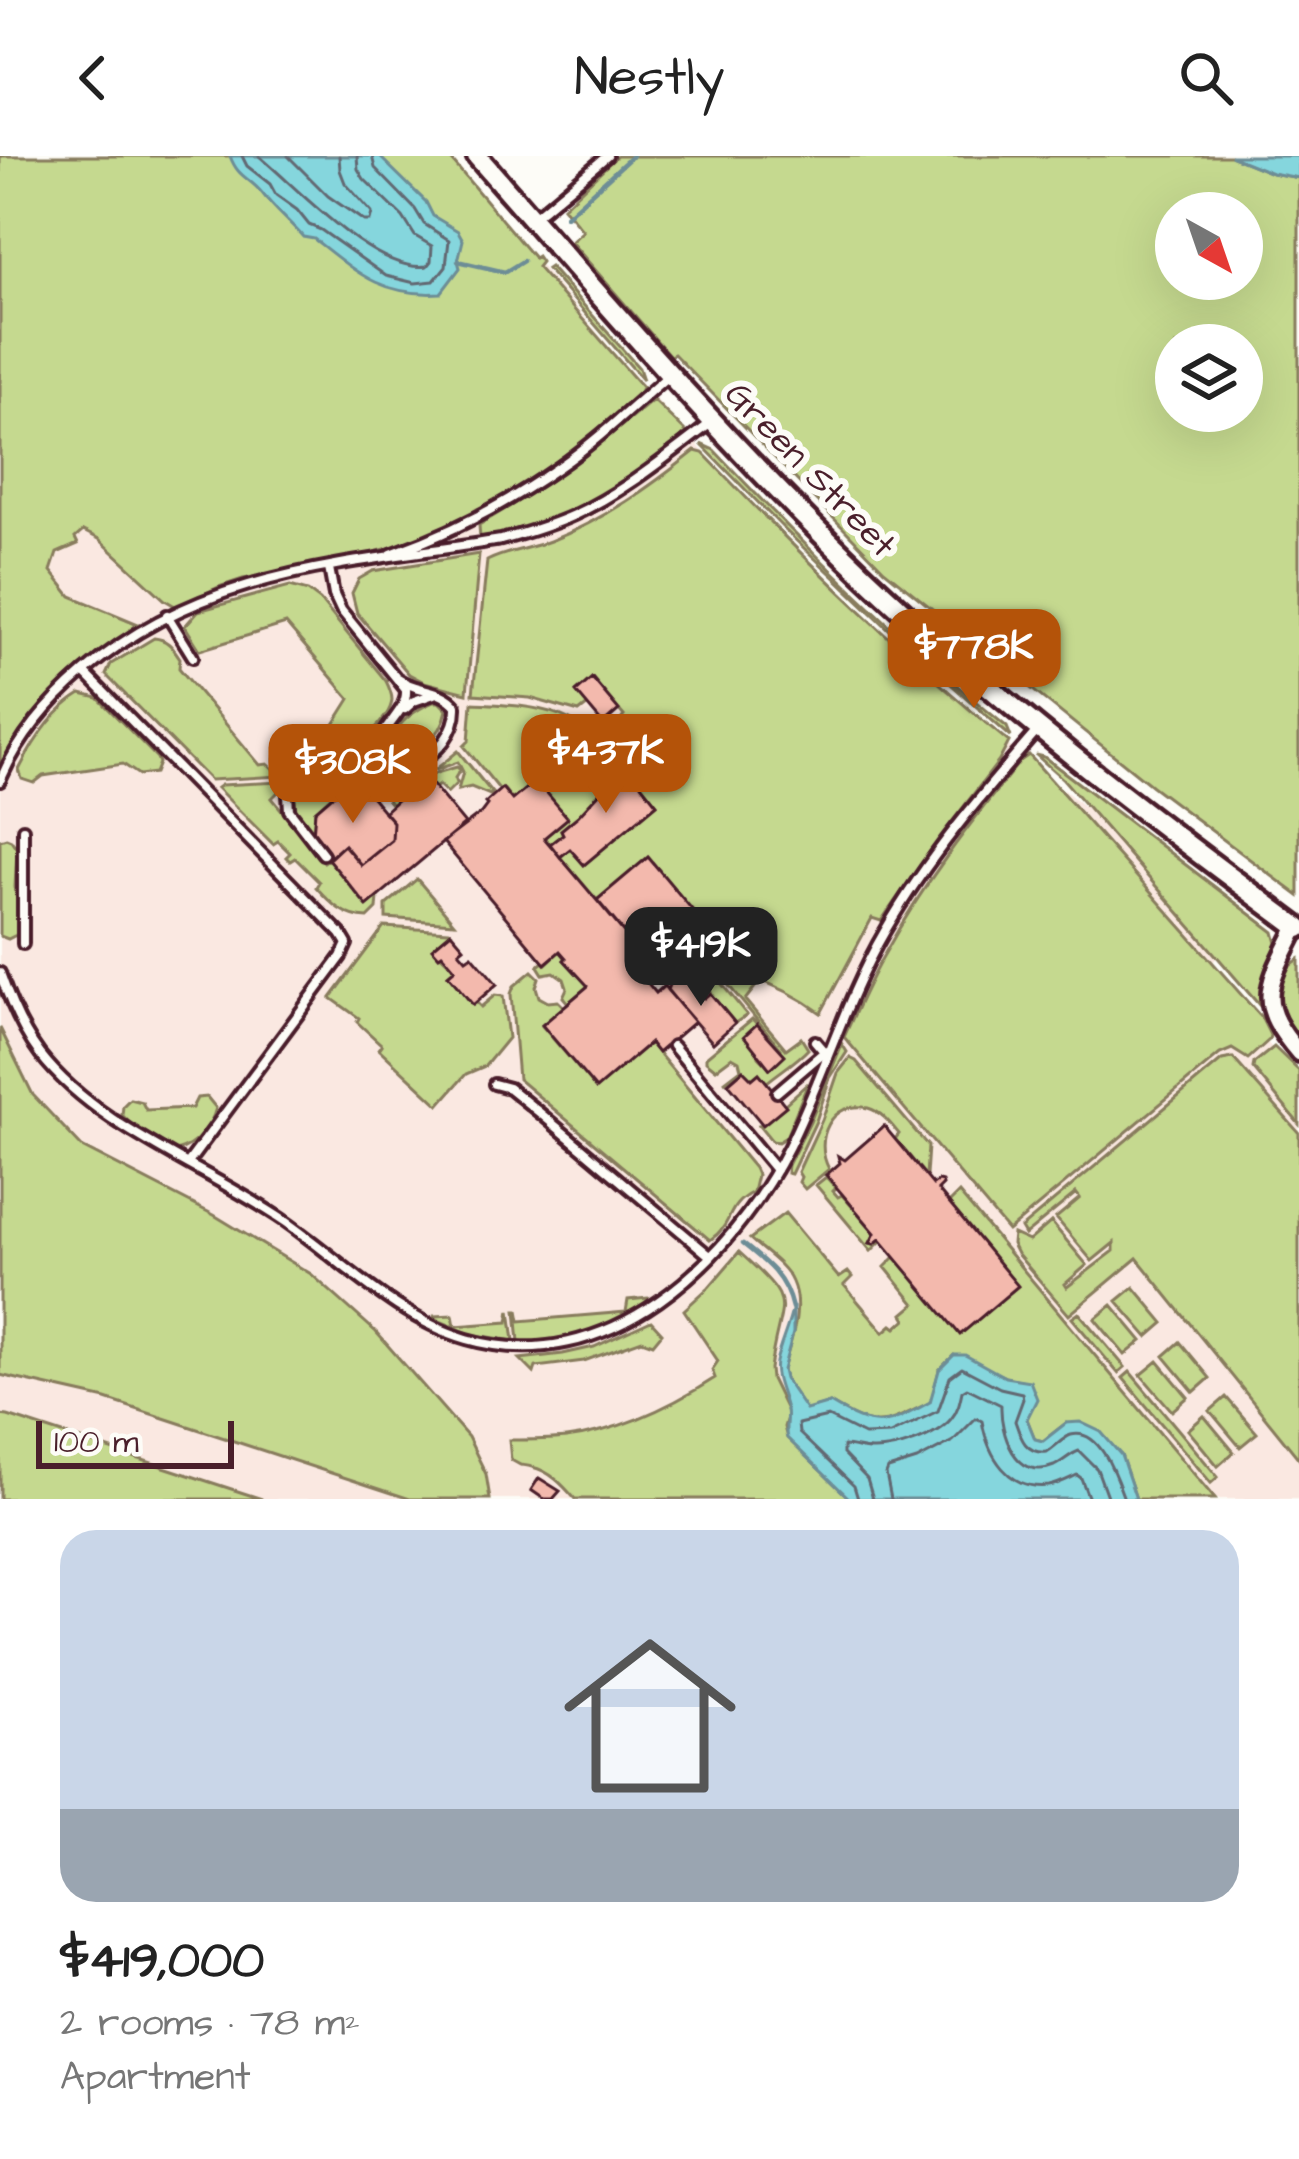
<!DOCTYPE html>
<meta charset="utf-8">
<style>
:root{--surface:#fff;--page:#f6f6f6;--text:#222;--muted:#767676;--accent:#b45309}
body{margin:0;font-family:"Architects Daughter",sans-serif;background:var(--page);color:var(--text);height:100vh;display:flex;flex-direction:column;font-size:45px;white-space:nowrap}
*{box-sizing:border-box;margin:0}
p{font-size:39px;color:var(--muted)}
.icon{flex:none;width:66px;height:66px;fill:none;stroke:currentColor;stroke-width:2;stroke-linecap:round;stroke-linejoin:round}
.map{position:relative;height:1343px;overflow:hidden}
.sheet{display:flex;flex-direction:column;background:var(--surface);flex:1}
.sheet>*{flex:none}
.needle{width:78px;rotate:140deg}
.buttons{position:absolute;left:1155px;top:36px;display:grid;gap:24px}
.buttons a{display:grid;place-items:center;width:108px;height:108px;border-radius:50%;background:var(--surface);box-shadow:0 12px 48px #0002;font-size:60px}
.scale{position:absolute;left:36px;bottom:30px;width:198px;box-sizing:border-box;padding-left:12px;border:6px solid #4a1f2b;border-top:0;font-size:33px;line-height:42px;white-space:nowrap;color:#4a1f2b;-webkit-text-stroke:9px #fdfcf7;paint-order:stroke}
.price{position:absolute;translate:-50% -102px;padding:0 27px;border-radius:24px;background:var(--accent);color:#fff;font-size:39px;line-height:78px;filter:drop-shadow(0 3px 6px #0008)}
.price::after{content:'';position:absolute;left:50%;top:72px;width:36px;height:27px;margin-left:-18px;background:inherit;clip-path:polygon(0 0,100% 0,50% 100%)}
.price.active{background:#222;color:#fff}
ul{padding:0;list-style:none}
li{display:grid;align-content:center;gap:24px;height:636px;padding:0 60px}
li span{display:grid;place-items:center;height:372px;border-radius:36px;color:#555}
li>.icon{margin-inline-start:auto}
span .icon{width:216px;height:216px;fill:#fffc;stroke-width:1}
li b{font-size:51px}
header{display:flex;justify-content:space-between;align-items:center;height:156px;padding:0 60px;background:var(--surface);font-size:54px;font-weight:600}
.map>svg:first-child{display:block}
.built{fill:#fae8e1}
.green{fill:#c5d98f;stroke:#887c5d;stroke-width:3;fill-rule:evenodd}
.water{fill:#85d6dd;stroke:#6d8d96;stroke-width:3}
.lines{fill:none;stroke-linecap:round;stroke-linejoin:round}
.shore{stroke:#626872;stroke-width:3}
.stream{stroke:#6d8d96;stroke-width:4.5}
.building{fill:#f3b9ad;stroke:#4a1f2b;stroke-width:3}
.service-casing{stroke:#4a1f2b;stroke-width:16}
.minor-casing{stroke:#4a1f2b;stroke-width:24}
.tertiary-casing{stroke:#4a1f2b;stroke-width:27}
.service{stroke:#fdfcf7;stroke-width:8}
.minor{stroke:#fdfcf7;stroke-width:15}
.tertiary{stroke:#fdfcf7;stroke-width:18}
.labels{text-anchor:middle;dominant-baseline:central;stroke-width:12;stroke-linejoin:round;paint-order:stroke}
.street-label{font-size:36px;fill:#4a1f2b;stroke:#fdfcf7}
</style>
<header><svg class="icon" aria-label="back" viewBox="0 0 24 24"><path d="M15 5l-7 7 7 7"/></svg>Nestly<svg class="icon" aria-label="search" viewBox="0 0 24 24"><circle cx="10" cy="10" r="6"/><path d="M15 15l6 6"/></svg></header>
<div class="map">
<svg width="1299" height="1343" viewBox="0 0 1299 1343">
<rect width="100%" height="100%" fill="#fdfcf7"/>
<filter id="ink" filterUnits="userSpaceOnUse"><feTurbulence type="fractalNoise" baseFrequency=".00833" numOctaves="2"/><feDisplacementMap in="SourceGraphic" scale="24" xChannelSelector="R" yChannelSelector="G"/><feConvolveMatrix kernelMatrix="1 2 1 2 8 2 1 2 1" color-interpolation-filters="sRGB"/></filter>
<g filter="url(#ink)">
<path class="built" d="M0 0H448L618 201 784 385 989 574 1237 773 1207 815 1299 924V1343H0Z"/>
<path class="green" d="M0 0H448L534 102 537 100 541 106 537 111 642 231 639 239C573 293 506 352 424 381 366 402 303 410 243 423L219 431 180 449 175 450 165 444 99 383 83 375 75 382 78 388 57 397 51 415 71 440 138 468 71 519 36 557 0 617Z
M617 0H1230L1272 17 1299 22V740L1152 630 884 414 674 198 670 200 571 86 583 75 563 51ZM1176 57H1242V123H1176ZM1176 189H1242V255H1176Z
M550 111 639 212 643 224 547 113Z
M653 244 686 276C657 315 528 389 480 382L479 369C543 332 597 291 653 244Z
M701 288 714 294C805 391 902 487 1007 571L1011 581 895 479 784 373Z
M695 295 703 297C800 398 900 498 1009 586L999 605 938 684 881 765 872 762 821 857C776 823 727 812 672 807L675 804 666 791 648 805 644 800 694 757 648 701 597 744 560 701 570 693 584 709 657 648 641 628 619 616 614 597 631 577 620 565 624 560 593 523 577 535 588 549 579 556 530 542 473 538 487 405C506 395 529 393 550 385 604 364 650 331 695 295Z
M479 398 467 537 424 526 409 518 357 457 352 437 359 423 373 415Z
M290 430 308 435 320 444 386 525C389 531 392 537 392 544 391 563 355 597 335 590 332 588 331 585 328 583V578L350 543 286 468 200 494 185 470 198 455Z
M154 482C168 483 173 492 180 502L179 512 260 609 268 608 281 620 210 624 106 519 111 508Z
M81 538 98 542 157 602 159 607 155 617 139 619 123 608 43 620 34 627 22 623 19 614C33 586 54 554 81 538Z
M433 546H439L447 554C442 579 419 603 393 595L390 583C400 565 414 554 433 546Z
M472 547C535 550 592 551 615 620L578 660 561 674 563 678 550 688 544 682 536 625 512 644 503 632 499 633 464 590 469 585Z
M458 595 492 637 490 639 471 631 458 634 463 616 458 606 435 614Z
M1029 599 1261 861 1270 879 1269 884 1248 903 1232 893 1220 898 1008 1075 844 881C857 853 869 824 885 797 923 728 971 666 1020 605Z
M1036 599 1044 601 1274 776 1277 787 1265 818 1260 850 1063 623Z
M457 611 460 614 455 622 457 627 447 637 439 629 435 632 418 625 392 649 371 624 376 622 382 628 391 621H400L405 627 414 620H426Z
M359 623 368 633 350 649 337 635 315 655 313 679 296 654 293 626Z
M280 626 281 633 272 642 324 706 328 703 366 749 378 741 377 753 368 762C344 761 331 748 316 731L319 726 295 702 290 705 286 701 290 697 278 685 273 688 217 632 221 629Z
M6 682 11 684 17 693 15 731 20 768 16 779 8 783 0 780V684Z
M417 723 454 767 386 762V749Z
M384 771 449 775 451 776 433 792 455 813 448 819 473 848 476 846 481 851 495 839 503 840 508 882 485 910 466 918 439 949 379 893 382 889 357 866 359 862 331 842Z
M560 795 566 802 564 804 588 830 568 847 563 841 567 832 564 823 554 816 543 818 538 810 543 806 546 808Z
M1299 803V886C1279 861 1265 825 1299 803Z
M532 815 539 822 536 831 539 841 548 846 558 845 564 851 542 870 596 933 650 887 754 1012 757 1019 753 1036C724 1051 735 1067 710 1084L518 923 511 838 514 830Z
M712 816 747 859 735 867 710 837Z
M720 819 756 830 745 844 786 893 801 882 808 893C796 906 780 915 766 927L759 918 752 923 743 914 724 926 741 913 739 905 732 901 716 913 706 905V901L752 863 757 868 759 901 770 912 781 893Z
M0 872 33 939 82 991 214 1059 311 1118 376 1176 468 1281 486 1318 490 1343H410L106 1243 0 1219Z
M842 888 847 896 830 922 816 965 791 1018 787 1017 788 1009 810 966Z
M1274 891 1299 915V968L1253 912 1254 907Z
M850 902 856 905 928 990 926 1020 895 983 899 978C890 967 882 956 868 952 831 943 813 984 829 1013L824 1017 826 1019 823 1018 805 1033 799 1026 801 1021 798 1016 822 964 838 917Z
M1233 902 1299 977V1303L1137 1102 1069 1159 1017 1098 1012 1088 1013 1078 1029 1085 1051 1066 1087 1109 1065 1128 1067 1131 1114 1095V1087L1092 1105 1056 1062 1080 1042 1076 1037 1025 1079 1021 1072 1222 904Z
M808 927 786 981 778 986 772 985 759 969 763 968Z
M207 941 216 952C211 971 196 990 176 995L132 969 122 959 123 950 130 943 142 946 146 954 192 952 197 942Z
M826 1021 836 1032 833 1035 838 1041 842 1039 875 1077 870 1087 874 1088 879 1084 880 1086 871 1095 816 1029Z
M959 1037 1215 1343H1136L1121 1299 1066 1267 1043 1285 1035 1283 1027 1263 1030 1226 1005 1221 954 1199 939 1214 931 1246C883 1269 878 1276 830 1247L806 1255 785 1223 783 1214C790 1187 804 1153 792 1126 785 1109 763 1095 750 1083L785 1057 839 1122 848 1116 852 1121 844 1129 884 1176 892 1169 896 1172 906 1163 903 1158 915 1148 885 1111Z
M739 1096C801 1152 780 1139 770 1213L771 1223 788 1258 784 1271 787 1282 850 1343H575C563 1329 550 1315 532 1311 511 1306 530 1314 511 1304L509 1284C528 1284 547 1284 566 1282 621 1275 670 1251 715 1222L712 1214 718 1205 684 1154 709 1131Z
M1134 1131 1164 1167 1148 1181 1117 1145Z
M648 1142 650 1145C616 1176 564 1184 519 1186L516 1154H518L520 1165 626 1156 628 1144Z
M1112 1149 1142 1185 1125 1199 1095 1163Z
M510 1154 514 1185 470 1178 435 1163V1160L453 1159 455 1170 508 1166Z
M1079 1157 1125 1211 1118 1217 1072 1162Z
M651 1165 662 1177 653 1188 642 1184 584 1205 536 1211 534 1217 520 1203 563 1198 594 1191Z
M1180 1186 1210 1222 1194 1236 1164 1200Z
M1158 1205 1188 1241 1172 1255 1141 1219Z
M1130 1216 1218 1321 1211 1327 1123 1222Z
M1226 1241 1257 1277 1240 1291 1210 1255Z
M0 1259 8 1260 262 1343H0Z
M1204 1260 1234 1296 1218 1310 1188 1274Z"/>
<path class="water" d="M230 0H379L426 46 433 60 458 75 463 84 458 105 460 112 441 137C383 141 357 117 314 83L303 81C290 66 274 53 262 37 249 21 238 22 230 0Z
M1230 0H1299V22L1272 17Z
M793 1150V1177L783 1214 785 1223 806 1254 830 1247C876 1275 885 1271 930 1246L939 1214 954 1199H965L1005 1221 1030 1225 1037 1243 1027 1263 1035 1283 1043 1285 1066 1267 1080 1266 1101 1276 1121 1299 1136 1343H850L787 1282C784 1271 788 1264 786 1254 783 1238 773 1223 776 1206 780 1188 789 1170 793 1150Z"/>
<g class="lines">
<path class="shore" d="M242 0 247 10 270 28 276 39 297 54 309 69 321 74 386 120 415 127 434 125 446 110 449 84 424 68 415 53 375 12 372 0
M259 0C297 31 375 118 427 110L431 105 432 90 415 80 403 61 364 23 358 13 357 0
M288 0 328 40 364 65H370L372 57 345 27 340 14 339 0
M858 1343 854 1330 799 1277 798 1268 828 1261 864 1279 890 1278 938 1255 950 1221 962 1212 1000 1232 1022 1237 1023 1243 1015 1265C1021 1283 1026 1298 1047 1296 1054 1292 1064 1281 1071 1279 1101 1271 1117 1324 1124 1343
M873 1343 867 1323 843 1298V1290C853 1290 861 1294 871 1294 894 1295 936 1281 951 1263 958 1255 960 1245 962 1235L967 1232 1001 1249C1000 1276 1015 1326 1054 1310 1064 1305 1070 1298 1079 1295L1097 1313 1108 1343
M891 1343 886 1318 888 1313 917 1304 953 1285 976 1262 982 1265C988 1299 1008 1335 1049 1330 1059 1328 1068 1323 1077 1319L1081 1322 1089 1343"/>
<path class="stream" d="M566 60 632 0
M458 105 505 116 523 105
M743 1088C767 1107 785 1121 792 1152"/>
</g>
<path class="building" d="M592 522 619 554 603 568 576 536Z
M631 603 641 628 657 648 584 709 570 693 560 701 550 688 563 678 561 674 578 660Z
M426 621 465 668 367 750 328 703 344 689 361 709 392 684 393 666 384 656 419 624 420 626Z
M536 624 568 662 544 682 648 805 637 814 656 837 664 830 694 866 658 897 650 887 596 933 542 869 588 830 564 804 566 802 560 795 545 808 443 686 481 657 487 649 485 647 502 632 512 644Z
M366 634 393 666 392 684 361 709 344 689 331 701 313 679 315 655 338 635 350 649Z
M648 701 695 757 644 800 597 744Z
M451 776 464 791 459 795 466 803 472 799 497 828 473 849 448 819 455 813 442 798 439 800 432 792Z
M671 824 702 827 700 838 704 842 710 837 735 867 713 887 667 834Z
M757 868 785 899 770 913 744 880Z
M743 914 752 923 759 917 786 950 763 969 728 927Z
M884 970 933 1029 938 1025 942 1026 943 1029 938 1034 1018 1130 960 1179 880 1083 874 1088 870 1087 875 1077 826 1019 840 1007 838 1000 845 1004Z
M539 1322 560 1335 553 1343H544L531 1334Z"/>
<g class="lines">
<g class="service-casing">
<path id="service" d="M534 61 607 0
M391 398C450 377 508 347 559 311 598 284 633 250 669 219
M329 412 334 439 341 454 406 534C408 562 364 578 387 604
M167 459 193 501
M84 516 341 778 347 788 341 801 188 1007
M405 553 414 545 434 538
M313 588 327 605
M281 604C303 611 325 604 347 603 368 603 393 612 414 606 438 600 457 574 456 550 442 532 416 536 398 523
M286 607 289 654 323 698
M0 625C19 581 47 548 84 516 203 413 351 408 501 384 526 377 550 370 574 359 624 336 667 300 711 267
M23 673V788
M0 817C10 846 22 874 40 898 98 973 208 1012 286 1066 343 1106 398 1163 467 1183 606 1224 731 1106 789 990 824 920 845 843 885 775 927 702 983 637 1038 574
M815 885 827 899
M673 890 776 1014
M494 928 509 932 540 957 710 1100
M777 936 824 896"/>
</g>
<g class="minor-casing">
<path id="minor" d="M1297 771C1269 828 1253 844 1299 897"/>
</g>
<g class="tertiary-casing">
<path id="tertiary" d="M477 0C603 144 728 290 867 422 1002 550 1150 662 1299 772"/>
</g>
<use href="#service" class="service"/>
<use href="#minor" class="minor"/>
<use href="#tertiary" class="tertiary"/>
</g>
</g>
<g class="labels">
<g class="street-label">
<text transform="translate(810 314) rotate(46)">Green Street</text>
</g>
</g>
</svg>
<div class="buttons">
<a><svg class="needle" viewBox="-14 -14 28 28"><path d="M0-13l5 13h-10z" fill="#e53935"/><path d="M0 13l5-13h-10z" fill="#767676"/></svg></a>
<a><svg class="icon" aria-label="layers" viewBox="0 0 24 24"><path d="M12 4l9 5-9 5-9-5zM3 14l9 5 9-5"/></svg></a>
</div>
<div class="scale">100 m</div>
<b class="price" style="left:974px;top:555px">$778K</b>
<b class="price" style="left:606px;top:660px">$437K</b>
<b class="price" style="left:353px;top:670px">$308K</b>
<b class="price active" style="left:701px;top:853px">$419K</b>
</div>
<section class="sheet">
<ul>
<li><span style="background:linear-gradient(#c9d6e8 75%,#9aa5b1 0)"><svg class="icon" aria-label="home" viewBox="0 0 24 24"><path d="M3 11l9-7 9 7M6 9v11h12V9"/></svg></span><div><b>$419,000</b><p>2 rooms · 78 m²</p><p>Apartment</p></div></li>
</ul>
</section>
